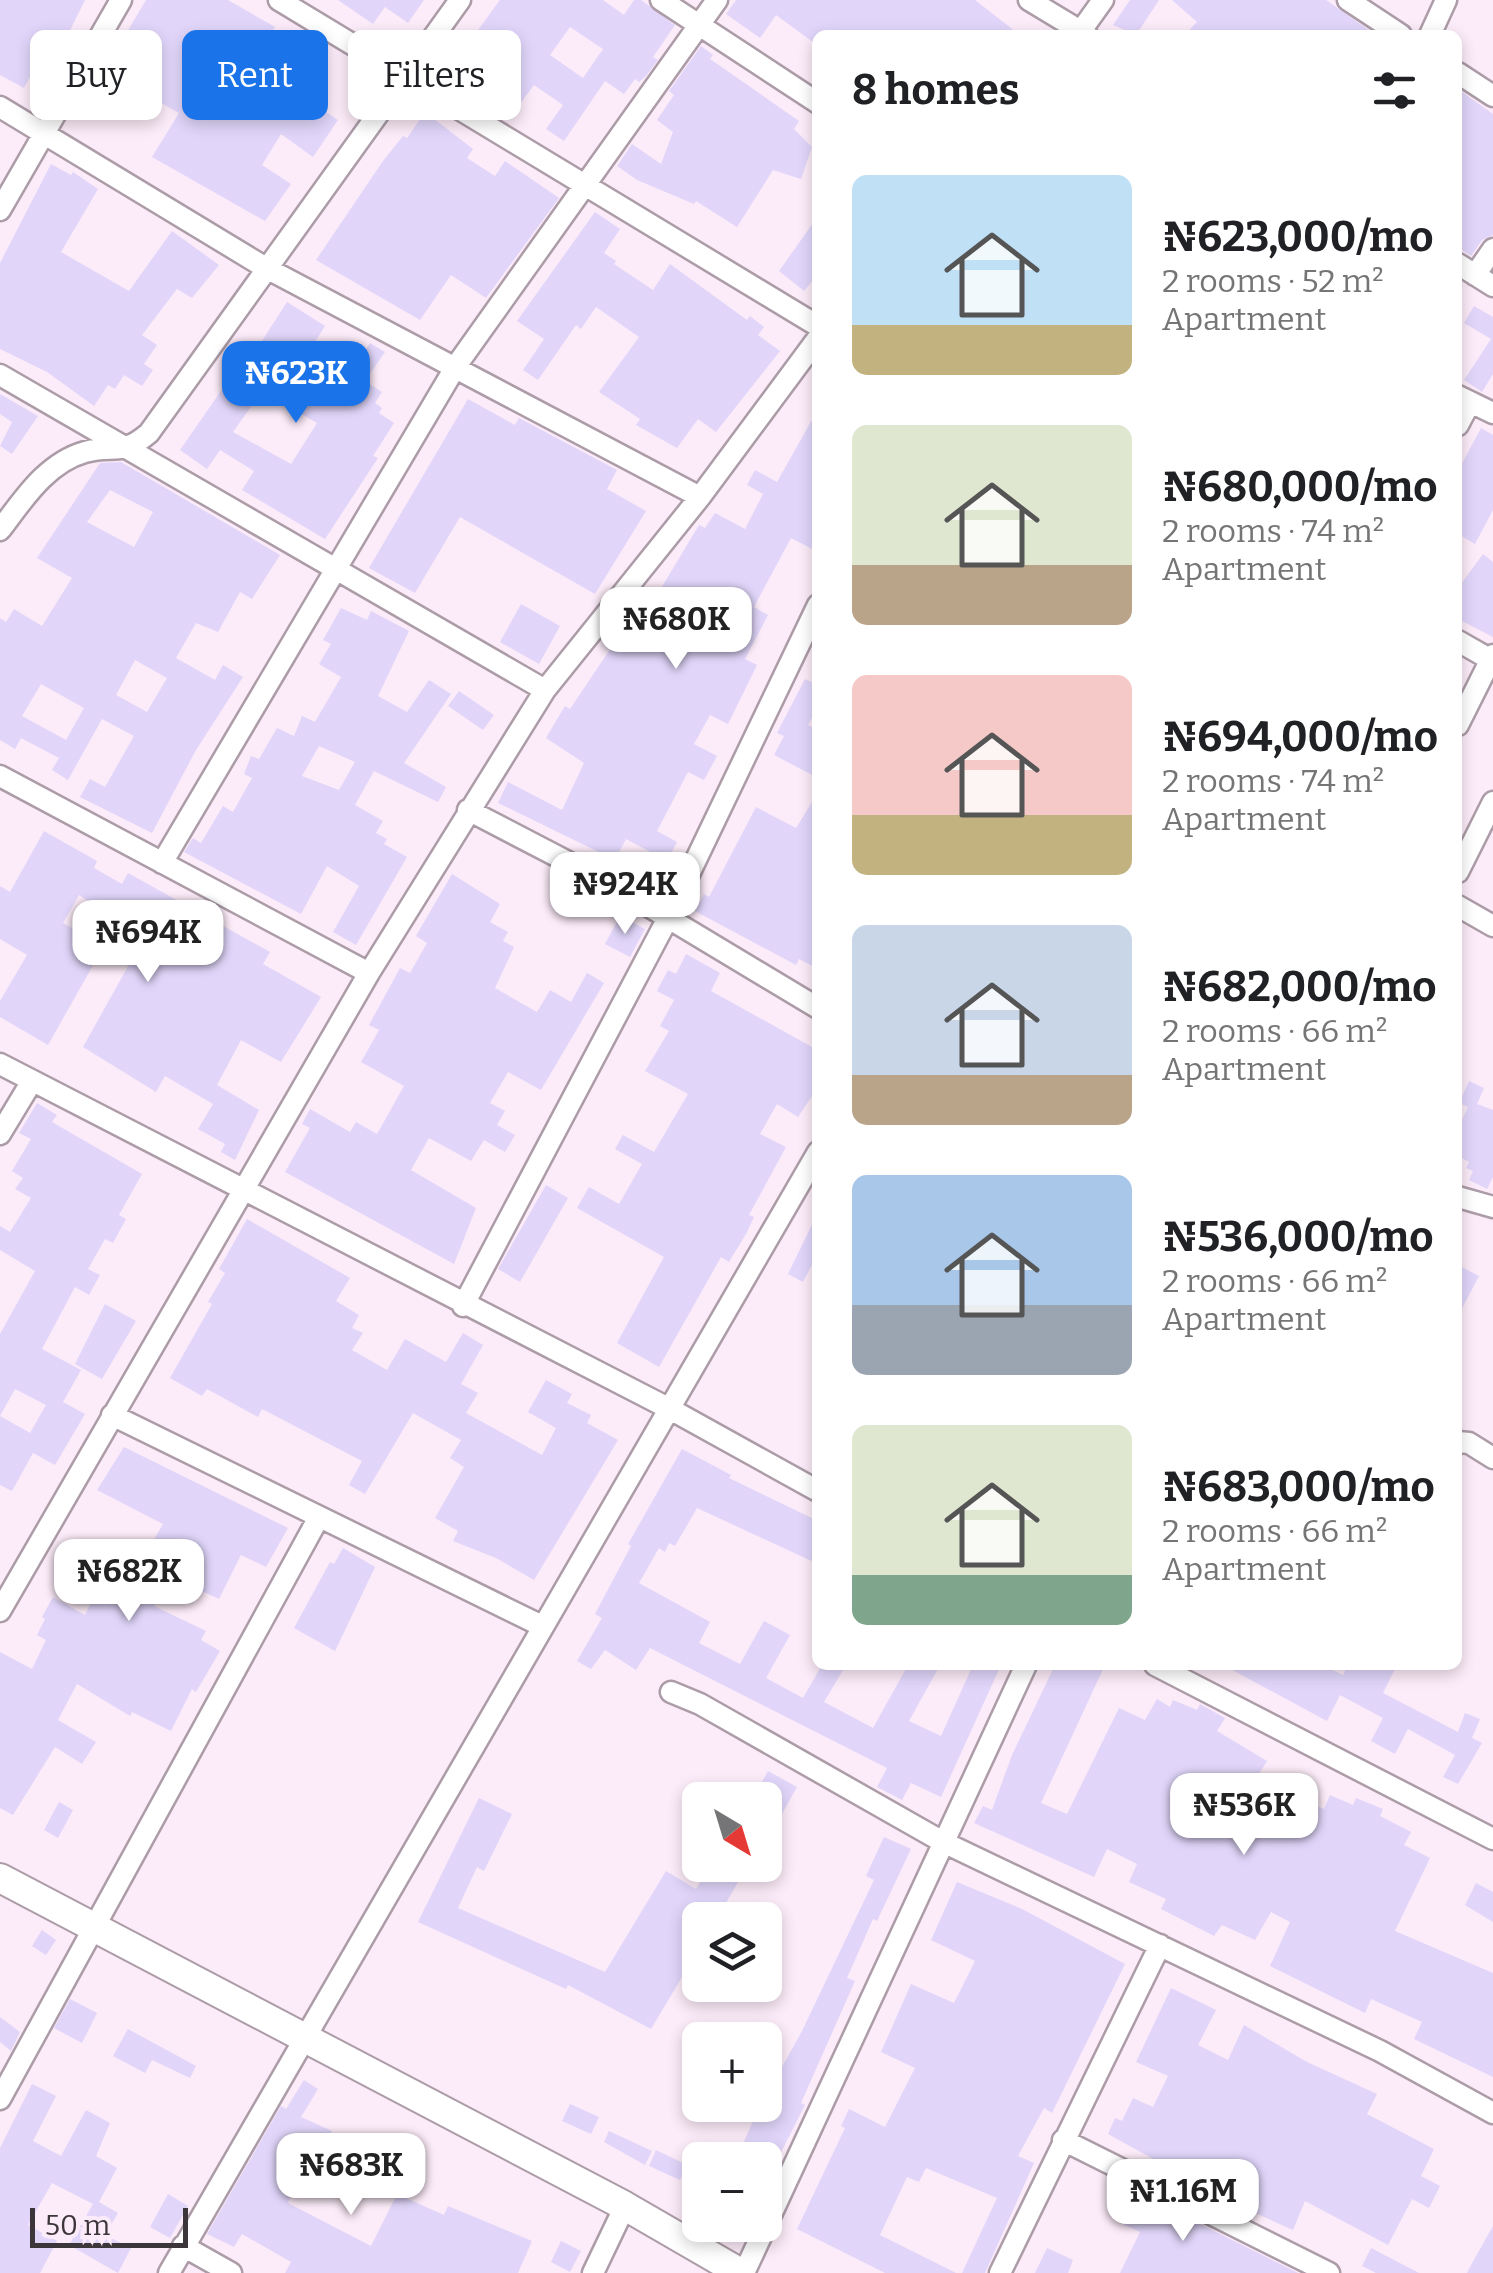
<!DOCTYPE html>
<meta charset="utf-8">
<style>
:root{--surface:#fff;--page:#f6f6f6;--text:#202124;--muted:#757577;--accent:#1a73e8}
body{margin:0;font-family:Bitter,serif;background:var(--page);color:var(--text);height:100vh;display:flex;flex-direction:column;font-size:38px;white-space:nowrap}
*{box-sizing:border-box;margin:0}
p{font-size:32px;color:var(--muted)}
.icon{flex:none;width:55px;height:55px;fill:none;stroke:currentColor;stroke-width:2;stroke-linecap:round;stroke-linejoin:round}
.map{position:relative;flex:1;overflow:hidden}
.sheet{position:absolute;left:812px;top:30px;width:650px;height:1640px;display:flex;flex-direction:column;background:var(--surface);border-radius:15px;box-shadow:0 5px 15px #0003}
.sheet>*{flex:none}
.hud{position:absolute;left:30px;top:30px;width:632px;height:90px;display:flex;gap:20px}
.needle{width:65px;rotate:142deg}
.tools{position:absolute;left:682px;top:1782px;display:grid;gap:20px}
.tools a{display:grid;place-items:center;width:100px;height:100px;border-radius:15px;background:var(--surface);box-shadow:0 5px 15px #0003;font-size:50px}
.scale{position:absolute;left:30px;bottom:25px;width:158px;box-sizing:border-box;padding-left:10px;border:5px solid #3c353a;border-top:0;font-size:28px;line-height:35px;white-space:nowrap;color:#3c353a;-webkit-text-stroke:8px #fcebf8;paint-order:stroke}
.price{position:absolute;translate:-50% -85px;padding:0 22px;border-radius:20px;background:#fff;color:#222;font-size:32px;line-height:65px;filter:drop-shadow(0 2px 5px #0008)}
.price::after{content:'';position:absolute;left:50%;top:60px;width:30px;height:22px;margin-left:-15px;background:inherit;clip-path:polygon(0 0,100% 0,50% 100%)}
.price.current{background:var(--accent);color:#fff}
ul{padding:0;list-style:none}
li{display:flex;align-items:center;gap:30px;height:250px;padding:0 40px}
li span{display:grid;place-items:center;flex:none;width:280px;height:200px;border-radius:15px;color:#555}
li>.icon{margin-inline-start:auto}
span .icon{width:120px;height:120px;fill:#fffc;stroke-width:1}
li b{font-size:42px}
h2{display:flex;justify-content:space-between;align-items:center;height:120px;padding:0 40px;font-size:42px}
.pill{padding:0 35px;border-radius:15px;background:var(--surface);box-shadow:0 5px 15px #0003;font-size:35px;line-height:90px}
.pill.current{background:var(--accent);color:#fff}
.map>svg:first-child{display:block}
.building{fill:#e1d6fa;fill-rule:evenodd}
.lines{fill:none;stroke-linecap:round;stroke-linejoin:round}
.street-casing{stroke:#ac9ca8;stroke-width:25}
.secondary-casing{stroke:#ac9ca8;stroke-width:32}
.street{stroke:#fff;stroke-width:20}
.secondary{stroke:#fff;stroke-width:28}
</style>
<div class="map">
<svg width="1493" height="2273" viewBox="0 0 1493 2273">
<rect width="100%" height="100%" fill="#fcebf8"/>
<path class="building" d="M0 0H85L52 67 36 65 24 88 0 75Z
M146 0H228L275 27 266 42 309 72 295 91 338 120 313 157 281 134 262 165 291 184 265 221 152 157 179 113 104 71Z
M338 0H424L408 23 385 7 373 24Z
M500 0H603L624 15 634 0H641L675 25 653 57 658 60 646 76 639 82 635 79 624 94 605 81 564 141 546 129 563 105 534 85 516 109 442 64 451 50 459 56ZM570 27 603 49 583 78 550 55Z
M736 0H975L1020 35H818L817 45 776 15 760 38 726 14Z
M1130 0H1159L1136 35 1113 25Z
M1172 0H1326L1376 35H1184L1197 22Z
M701 46 713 55 710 59 799 121 794 129 812 147 801 179 773 170 737 227 696 201 694 204 637 180 617 166 632 144 661 164 673 132 657 120 674 95 669 91Z
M1458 89 1493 114V235L1482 240 1471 256 1458 247Z
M425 112 473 149 467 158 495 176 505 161 559 198 486 298 451 275 420 320 316 260 383 161 403 136 407 138Z
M51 164 71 175 73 172 98 189 61 252 129 291 172 231 219 265 192 298 177 289 142 335 157 345 144 364 153 370 142 386 124 375 115 389 108 385 94 406 47 372 0 349V263Z
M595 212 620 229 604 253 616 261 614 264 653 290 670 264 747 320 750 316 764 327 758 335 780 351 716 432 698 419 677 448 636 425 640 419 599 392 639 337 596 307 581 329 576 325 538 380 523 370 544 339 517 321Z
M818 216V274L804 291 779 271Z
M287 302 325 326 303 361 314 368 311 374 339 392 370 343 385 352 365 381 382 392 375 403 382 408 379 413 394 423 373 456 378 458 325 539 242 490 254 471 220 450 207 469 180 450 232 375 236 377 249 361ZM262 391 317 423 291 464 233 432Z
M1474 306 1493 317V374L1482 392 1464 380 1491 339 1464 323Z
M0 394 38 416 12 454 0 446 12 422 0 414Z
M468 399 515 425 519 418 617 470 607 489 646 511 595 594 460 517 415 593 369 568Z
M818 409V552L791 538 754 607 768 615 745 659 757 665 728 724 710 715 694 744 717 756 704 780 688 772 657 831 677 842 667 861 626 839 615 860 498 803 508 782 562 810 584 763 546 738 565 706 570 709 621 633 630 640 699 525 705 528 715 513 745 529 763 494 747 485 755 470 777 482Z
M1481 428 1493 435V510L1475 544 1458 534V471Z
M121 462 280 555 252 599 240 592 218 632 196 623 176 658 215 680 223 665 243 677 196 750 152 833 80 797 90 779 105 787 134 736 102 719 68 780 52 770 59 758 21 738 15 749 0 740V618L6 622 14 609 42 626 72 578 37 558 100 463ZM110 490 153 512 134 547 87 522ZM135 660 167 678 147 712 116 695ZM41 684 84 708 66 740 22 716Z
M1483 554 1493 562V637L1458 619V588Z
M521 604 560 626 539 664 500 642Z
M341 608 367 620 371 611 409 631 378 696 407 712 429 680 451 694 404 763 446 787 438 802 374 771 355 805 383 821 376 833 387 839 384 844 407 857 356 945 333 932 359 886 327 866 301 914 184 852 193 838 201 843 223 806 233 812 252 778 244 774 251 756 259 759 277 728 294 736 302 716 315 722 341 677 319 664 331 644 323 640ZM319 746 355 762 339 790 302 776Z
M805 679 818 685V707L808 725 818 730V778L774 755 784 736 777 733Z
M459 691 494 715 483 730 448 706Z
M818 792V969L799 959 796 965 695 911 704 894 709 897 756 807 796 828Z
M44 831 97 861 94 868 122 884 128 873 270 952 263 964 321 997 281 1062 241 1040 217 1085 259 1110 235 1160 221 1152 225 1144 198 1129 213 1104 165 1076 156 1092 83 1047 141 943 186 962 201 934 158 909 143 936 79 895 63 923 104 946 48 1045 0 1017V1001L27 955 0 939V886L10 892Z
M452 874 500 904 490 922 508 932 503 941 514 947 495 988 537 1012 550 990 571 1002 587 973 604 983 541 1090 508 1072 490 1103 505 1111 497 1125 515 1135 505 1152 484 1140 471 1161 429 1138 411 1170 476 1208 454 1264 285 1172 310 1128 302 1124 310 1109 350 1132 356 1122 377 1134 404 1086 361 1062 379 1030 369 1025 400 968 410 973 427 943 416 936Z
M620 916 645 929 630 957 605 944Z
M686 954 720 973 711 991 812 1047 818 1055V1087L798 1117 777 1104 760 1134 786 1147 749 1215 754 1217 746 1234 729 1262 721 1257 659 1367 617 1343 664 1257 577 1208 589 1187 619 1204 642 1164 615 1149 623 1135 654 1152 688 1094 645 1071 669 1031 660 1026 674 1000 657 991 668 970 676 974Z
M1469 1081 1484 1088 1477 1104 1493 1110V1177L1487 1189 1469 1180 1473 1171 1466 1168 1469 1162 1458 1156V1128L1468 1107 1459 1103Z
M37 1103 57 1115 52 1122 142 1174 119 1215 126 1219 113 1243 105 1239 88 1269 100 1275 89 1295 75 1287 42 1349 81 1370 63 1402 85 1414 55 1465 33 1453 12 1491 0 1485V1416L30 1433 46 1405 15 1389 0 1416V1334L35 1271 0 1250V1226L10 1232 31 1198 15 1189 23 1178 12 1171 31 1139 19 1133Z
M546 1185 568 1198 520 1282 498 1269Z
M818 1212V1253L803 1282 788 1274Z
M247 1219 350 1278 336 1301 359 1315 352 1328 363 1333 352 1350 387 1370 405 1339 446 1362 463 1333 483 1345 461 1384 478 1393 466 1413 542 1455 556 1428 528 1412 546 1380 572 1394 567 1403 591 1415 587 1423 618 1440 534 1580 496 1558 453 1541 458 1531 435 1518 464 1467 450 1458 461 1440 413 1413 365 1494 349 1485 362 1461 262 1409 258 1417 207 1389 202 1396 170 1378 212 1304 208 1302 225 1273 219 1269Z
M1458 1265 1479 1276 1458 1316Z
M105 1304 136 1321 102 1379 75 1364Z
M124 1447 288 1528 266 1567 241 1555 219 1599 171 1577 154 1606 206 1631 201 1640 220 1651 196 1692 192 1689 171 1731 132 1712 130 1716 77 1684 58 1720 96 1742 82 1764 55 1747 13 1815 0 1808V1652L32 1669 46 1640 37 1635 45 1619 42 1617 53 1597 85 1615 97 1590 118 1601 163 1524 97 1490Z
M682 1449 731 1475 729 1478 818 1521V1564L697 1508 675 1546 669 1543 665 1552 659 1548 639 1583 710 1622 699 1643 740 1664 764 1621 790 1635 766 1678 803 1698 822 1665H846L824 1702 873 1728 908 1665H940L909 1721 941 1736 973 1665H1001L941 1797 911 1783 902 1800 877 1787 887 1768 650 1648 636 1670 605 1650 591 1669 577 1661 602 1618 595 1614 631 1546 628 1544Z
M343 1548 375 1567 335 1651 294 1628 330 1562 334 1564Z
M1055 1665H1105L1041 1803 1067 1814 1119 1708 1145 1720 1157 1699 1170 1707 1173 1700 1197 1710 1200 1704 1225 1718 1217 1731 1267 1761 1255 1780 1264 1785 1249 1816 1281 1832 1296 1797 1324 1809 1330 1795 1353 1805 1356 1798 1383 1809 1380 1816 1411 1832 1404 1845 1430 1858 1395 1931 1493 1973V2077L1414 2039 1422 2022 1371 1999 1365 2013 1270 1966 1290 1922 1271 1912 1255 1940 1222 1925 1214 1936 1161 1909 1166 1899 1129 1882 1137 1864 1107 1849 1094 1877 974 1823 983 1806 992 1810 1012 1755Z
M1223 1665H1322L1343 1675 1348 1665H1397L1383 1693 1458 1732 1465 1713 1480 1719 1472 1738 1482 1743 1458 1784 1443 1777 1455 1755 1408 1729 1395 1754 1371 1741 1383 1718 1340 1695 1327 1721Z
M768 1771 797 1787 765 1844V1800H752Z
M479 1798 512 1814 484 1871 477 1867 458 1908 605 1972 666 1871 696 1889 711 1865H748L716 1920H700V1947L651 2029 568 1985 566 1989 418 1922Z
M59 1802 73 1810 58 1838 44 1830Z
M884 1837 911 1849 877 1921 873 1919 847 1978 855 1981 801 2103 805 2105 777 2160H736L760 2105H765V2059L782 2067 802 2031 874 1880 866 1876Z
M957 1882 1022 1909 1125 1964 1052 2113 1044 2108 1018 2156 1034 2163 985 2273H962L997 2198 926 2168 919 2182 907 2177 880 2235 956 2273H885L797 2229 845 2128 841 2126 849 2109 885 2127 915 2068 881 2052 911 1984 954 2003 975 1961 931 1940Z
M1476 1883 1493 1892V1922L1465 1905Z
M42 1930 56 1940 46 1955 32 1946Z
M1171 1988 1216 2010 1198 2045 1228 2060 1244 2025 1307 2062 1377 2094 1367 2114 1434 2149 1421 2176 1440 2186 1429 2208 1412 2199 1388 2245 1305 2201 1293 2230 1253 2212 1250 2218 1190 2188 1193 2181 1108 2134 1115 2118 1122 2121 1133 2098 1153 2107 1168 2076 1136 2062Z
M70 1999 97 2013 82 2043 54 2028Z
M0 2017 20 2032 11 2051 0 2042Z
M128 2029 196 2066 190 2078 152 2060 145 2073 113 2056Z
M304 2080 318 2089 301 2117 332 2131 322 2150 311 2148 288 2203 371 2246 397 2194 444 2215 448 2206 532 2241 518 2273H285L291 2262 242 2234 234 2247 207 2234 281 2106 286 2109Z
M32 2084 56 2096 33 2141 61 2156 86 2110 110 2123 96 2156 117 2168 99 2202 118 2213 105 2235 131 2248 118 2273 69 2245 93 2204 52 2183 28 2225 57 2241 40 2273H0V2148Z
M570 2104 599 2117 591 2134 562 2121Z
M609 2131 652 2151 645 2165 604 2142Z
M656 2150 687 2165 680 2180 649 2166Z
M1122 2186 1154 2201 1298 2273H1120L1140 2232 1124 2225 1129 2213 1113 2205Z
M168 2194 188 2206 170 2238 150 2227Z
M1493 2226V2273H1467L1471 2265Z
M561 2241 581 2251 570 2272 551 2262Z
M1047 2248 1073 2260 1068 2273H1035Z
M1371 2248 1419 2273H1376L1362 2266Z"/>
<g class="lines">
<g class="street-casing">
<path id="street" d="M279 0 818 326
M661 0 818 103
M1029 0 1087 35
M1348 0 1401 35
M1078 35 1103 0
M1430 35 1446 0
M1458 73 1493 96
M0 107 266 268 700 497
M0 210 121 0
M1458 264 1493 286
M1475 275 1493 249
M0 375 545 690
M1458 396 1493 413
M1458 425 1470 402
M0 530C23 500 46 463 85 452 115 444 121 457 149 433L460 0
M1458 641 1493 661
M1458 725 1493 655
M0 776 369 973
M468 810 620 889 818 1008
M162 863 456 366 717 0
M1458 872 1493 802
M1458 906 1493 926
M0 1064 670 1409 818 1491
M0 1134 32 1081
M1458 1197 1493 1207
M463 1306 669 916 818 605
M112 1415 542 1626
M1458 1442 1469 1443 1493 1458
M0 1611 369 973 545 690 700 497 818 338
M1155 1665 1493 1839
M671 1692 700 1704 943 1842 1380 2051 1493 2113
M0 2099 319 1517
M1063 2140 1329 2273
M183 2246 231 2273
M169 2273 818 1152
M593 2273 625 2206
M744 2273 1026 1665
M1000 2273 1160 1945"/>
</g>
<g class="secondary-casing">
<path id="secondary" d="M0 1878 625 2206 741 2273"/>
</g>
<use href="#street" class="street"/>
<use href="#secondary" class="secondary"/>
</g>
</svg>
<div class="tools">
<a><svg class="needle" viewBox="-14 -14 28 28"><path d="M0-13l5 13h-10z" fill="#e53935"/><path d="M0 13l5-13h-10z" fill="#757577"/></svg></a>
<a><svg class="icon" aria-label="layers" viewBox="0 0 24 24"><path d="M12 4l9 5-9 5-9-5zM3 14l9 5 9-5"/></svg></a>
<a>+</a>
<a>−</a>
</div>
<div class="scale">50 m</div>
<b class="price current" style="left:296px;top:426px">₦623K</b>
<b class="price" style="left:676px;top:672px">₦680K</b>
<b class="price" style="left:625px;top:937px">₦924K</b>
<b class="price" style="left:148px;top:985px">₦694K</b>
<b class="price" style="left:129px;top:1624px">₦682K</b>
<b class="price" style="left:1244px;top:1858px">₦536K</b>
<b class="price" style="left:351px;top:2218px">₦683K</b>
<b class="price" style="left:1183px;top:2244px">₦1.16M</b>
<div class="hud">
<a class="pill">Buy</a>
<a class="pill current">Rent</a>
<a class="pill">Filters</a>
</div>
<section class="sheet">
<h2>8 homes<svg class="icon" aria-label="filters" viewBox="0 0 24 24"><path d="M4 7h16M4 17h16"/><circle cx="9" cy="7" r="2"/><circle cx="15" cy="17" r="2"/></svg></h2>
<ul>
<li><span style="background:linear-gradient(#bfe0f5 75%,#c2b280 0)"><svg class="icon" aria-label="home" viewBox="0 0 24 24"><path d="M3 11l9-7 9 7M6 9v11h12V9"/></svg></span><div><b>₦623,000/mo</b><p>2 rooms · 52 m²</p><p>Apartment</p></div></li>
<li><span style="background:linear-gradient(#dfe7d0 70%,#b9a48a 0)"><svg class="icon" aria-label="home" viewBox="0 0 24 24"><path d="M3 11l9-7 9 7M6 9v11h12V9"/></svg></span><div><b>₦680,000/mo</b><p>2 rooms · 74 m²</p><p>Apartment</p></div></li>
<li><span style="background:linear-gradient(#f6c9c9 70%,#c2b280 0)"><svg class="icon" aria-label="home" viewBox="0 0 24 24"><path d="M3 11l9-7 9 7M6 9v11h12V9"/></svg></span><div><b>₦694,000/mo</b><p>2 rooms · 74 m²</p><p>Apartment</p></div></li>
<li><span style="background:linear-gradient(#c9d6e8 75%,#b9a48a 0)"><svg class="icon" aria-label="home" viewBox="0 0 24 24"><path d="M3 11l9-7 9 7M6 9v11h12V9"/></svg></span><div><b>₦682,000/mo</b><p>2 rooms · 66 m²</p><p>Apartment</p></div></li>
<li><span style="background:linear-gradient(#a9c7e8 65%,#9aa5b1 0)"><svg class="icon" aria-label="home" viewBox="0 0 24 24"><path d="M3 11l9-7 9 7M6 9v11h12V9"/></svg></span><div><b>₦536,000/mo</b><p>2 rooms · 66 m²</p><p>Apartment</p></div></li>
<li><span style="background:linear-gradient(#dfe7d0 75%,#7fa58c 0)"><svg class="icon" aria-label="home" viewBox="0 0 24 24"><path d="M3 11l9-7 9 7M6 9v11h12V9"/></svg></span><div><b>₦683,000/mo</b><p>2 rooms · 66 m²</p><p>Apartment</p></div></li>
</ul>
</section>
</div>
